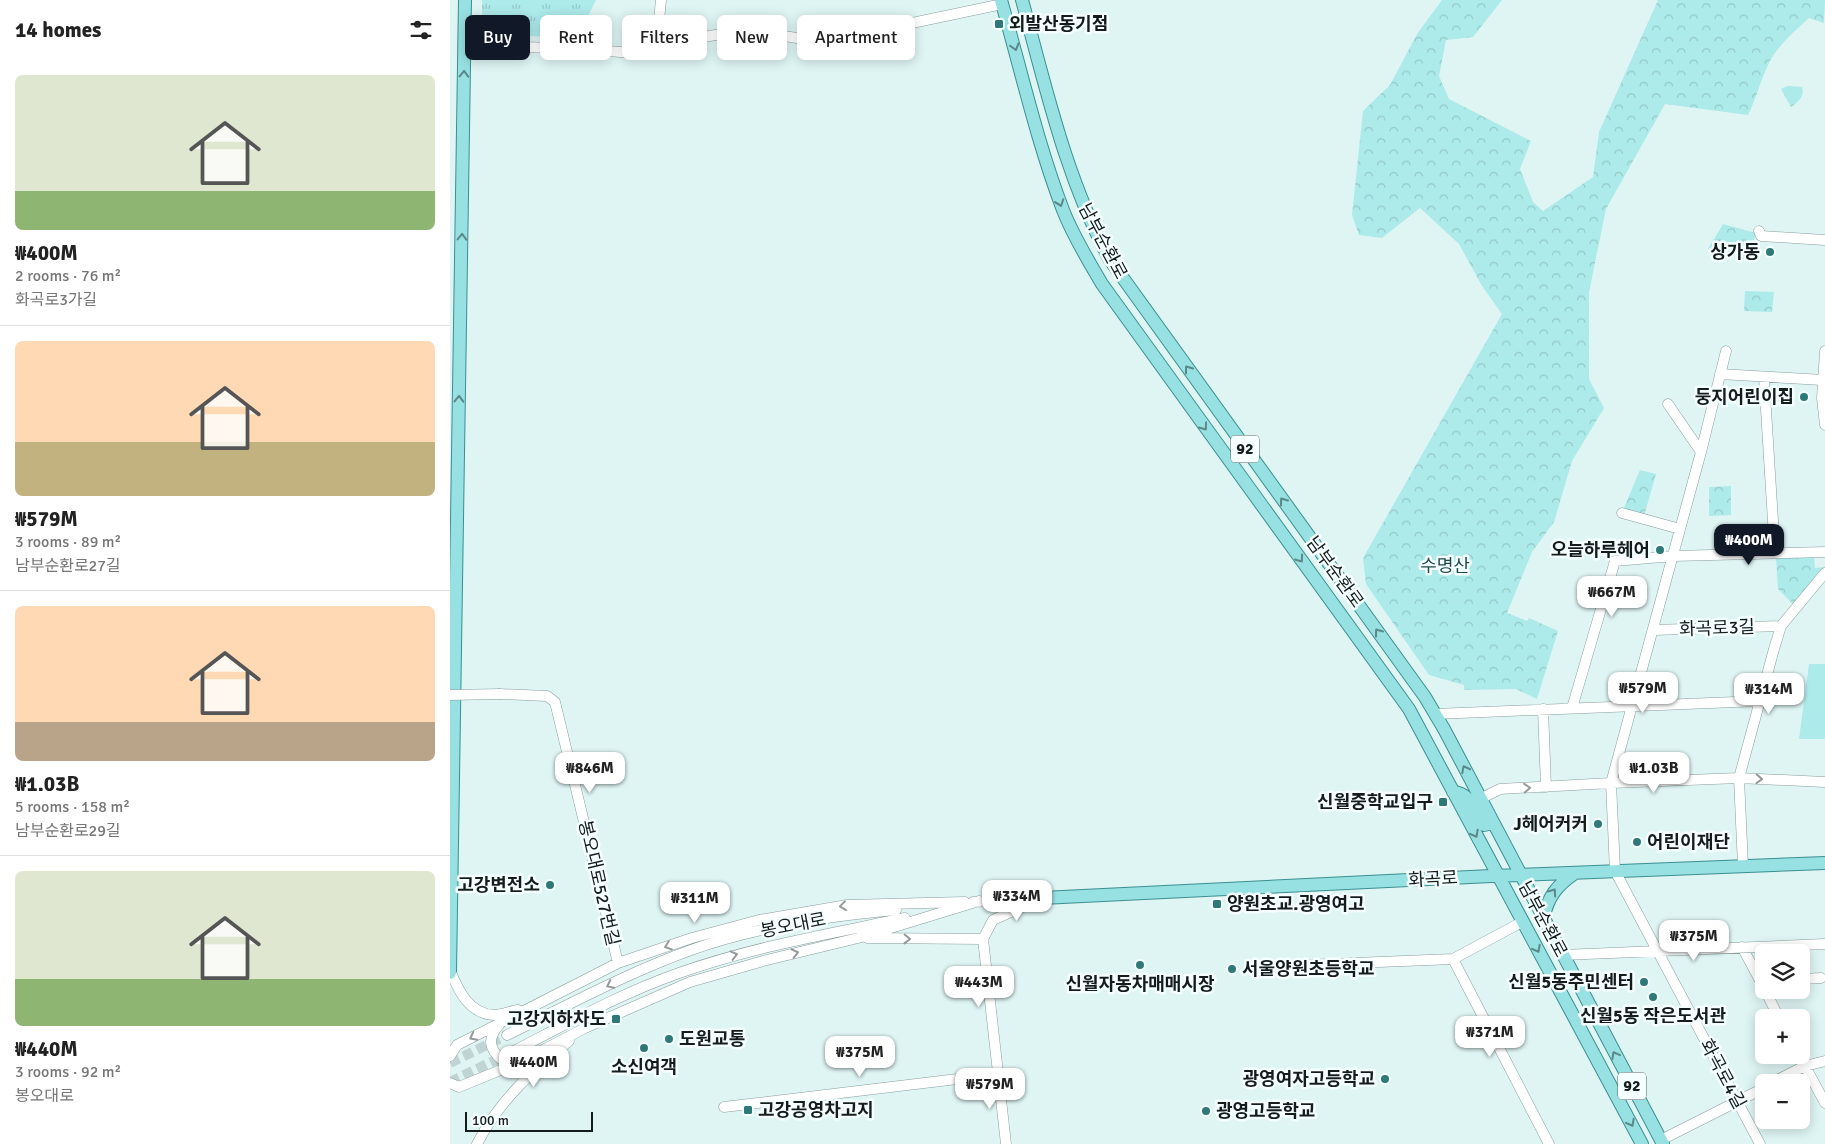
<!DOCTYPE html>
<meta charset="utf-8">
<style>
:root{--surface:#fff;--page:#f2f2f2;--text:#222;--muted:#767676;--line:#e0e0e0;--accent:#111827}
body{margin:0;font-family:Signika,"Noto Sans KR",sans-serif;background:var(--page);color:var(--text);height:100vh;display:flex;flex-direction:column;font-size:19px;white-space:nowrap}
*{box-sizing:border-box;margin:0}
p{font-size:16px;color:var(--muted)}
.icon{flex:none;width:28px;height:28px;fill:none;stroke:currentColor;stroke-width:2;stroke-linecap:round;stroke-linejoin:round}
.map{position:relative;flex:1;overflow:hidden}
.side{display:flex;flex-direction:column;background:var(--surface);width:450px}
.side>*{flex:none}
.hud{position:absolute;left:15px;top:15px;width:475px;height:45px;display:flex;gap:10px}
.buttons{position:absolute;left:1305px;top:944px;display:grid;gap:10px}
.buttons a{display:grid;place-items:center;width:55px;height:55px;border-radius:8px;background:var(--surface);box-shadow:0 2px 12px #0003;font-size:25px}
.scale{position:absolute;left:15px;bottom:12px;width:128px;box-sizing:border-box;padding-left:5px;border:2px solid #141c1c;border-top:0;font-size:14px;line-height:18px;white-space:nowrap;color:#141c1c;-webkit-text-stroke:4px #f6ffff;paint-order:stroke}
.price{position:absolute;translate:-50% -42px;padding:0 11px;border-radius:10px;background:#fff;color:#222;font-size:16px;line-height:32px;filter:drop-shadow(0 1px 2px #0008)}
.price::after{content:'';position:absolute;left:50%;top:30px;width:15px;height:11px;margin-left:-8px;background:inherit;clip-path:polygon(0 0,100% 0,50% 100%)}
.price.selected{background:var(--accent);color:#fff}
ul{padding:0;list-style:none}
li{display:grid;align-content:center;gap:10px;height:265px;padding:0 15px}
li+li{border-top:1px solid var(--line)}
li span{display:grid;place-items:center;height:155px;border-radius:8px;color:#555}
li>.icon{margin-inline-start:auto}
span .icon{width:90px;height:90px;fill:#fffc;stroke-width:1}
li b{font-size:21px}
h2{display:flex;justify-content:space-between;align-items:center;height:60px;padding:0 15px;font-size:21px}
.pill{padding:0 18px;border-radius:8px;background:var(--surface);box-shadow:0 2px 12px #0003;font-size:18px;line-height:45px}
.pill.selected{background:var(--accent);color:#fff}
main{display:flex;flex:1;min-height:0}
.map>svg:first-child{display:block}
.grass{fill:url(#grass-tufts)}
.forest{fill:url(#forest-crowns)}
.pitch{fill:#adeaea}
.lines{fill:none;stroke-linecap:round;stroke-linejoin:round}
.minor-tunnel{stroke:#c0d4d4;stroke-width:10;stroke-dasharray:10 5;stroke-linecap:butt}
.minor-casing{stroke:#889e9d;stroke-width:11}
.major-casing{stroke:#3c8f90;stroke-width:14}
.minor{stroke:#fff;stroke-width:10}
.major{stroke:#97e1e2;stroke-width:12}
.minor-bridge-casing{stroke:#889e9d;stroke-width:11;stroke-linecap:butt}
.minor-bridge{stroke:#fff;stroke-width:10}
.oneway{stroke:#5c8889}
.oneway2{stroke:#959999}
.poi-dot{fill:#2e7878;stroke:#f6ffff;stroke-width:2}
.labels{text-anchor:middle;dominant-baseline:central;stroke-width:5;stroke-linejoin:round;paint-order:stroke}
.shield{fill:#f6ffff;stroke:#586060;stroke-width:1}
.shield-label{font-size:16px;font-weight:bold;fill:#141c1c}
.poi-label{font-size:18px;font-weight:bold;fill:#141c1c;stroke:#f6ffff;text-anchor:end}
.street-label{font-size:18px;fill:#141c1c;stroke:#f6ffff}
.park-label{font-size:18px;fill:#214a4b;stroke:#f6ffff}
</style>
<main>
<section class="side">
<h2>14 homes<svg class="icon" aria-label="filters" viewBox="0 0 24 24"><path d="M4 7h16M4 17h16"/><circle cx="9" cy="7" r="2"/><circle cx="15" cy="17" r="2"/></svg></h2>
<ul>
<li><span style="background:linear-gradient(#dfe7d0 75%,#8fb573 0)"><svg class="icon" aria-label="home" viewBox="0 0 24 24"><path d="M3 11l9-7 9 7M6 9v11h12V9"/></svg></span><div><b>₩400M</b><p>2 rooms · 76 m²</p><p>화곡로3가길</p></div></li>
<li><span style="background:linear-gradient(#ffd9b3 65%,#c2b280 0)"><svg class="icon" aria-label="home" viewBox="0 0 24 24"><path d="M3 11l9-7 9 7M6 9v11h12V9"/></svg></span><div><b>₩579M</b><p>3 rooms · 89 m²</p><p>남부순환로27길</p></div></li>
<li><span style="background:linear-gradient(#ffd9b3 75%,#b9a48a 0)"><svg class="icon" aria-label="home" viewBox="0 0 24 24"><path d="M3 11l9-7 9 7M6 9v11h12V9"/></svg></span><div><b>₩1.03B</b><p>5 rooms · 158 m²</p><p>남부순환로29길</p></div></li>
<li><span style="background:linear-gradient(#dfe7d0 70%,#8fb573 0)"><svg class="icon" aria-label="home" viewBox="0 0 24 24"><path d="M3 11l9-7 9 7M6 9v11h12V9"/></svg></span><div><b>₩440M</b><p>3 rooms · 92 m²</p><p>봉오대로</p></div></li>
</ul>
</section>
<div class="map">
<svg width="1375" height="1144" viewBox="0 0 1375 1144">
<defs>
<pattern id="grass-tufts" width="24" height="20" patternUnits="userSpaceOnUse" patternTransform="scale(1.25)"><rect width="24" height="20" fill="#adeaea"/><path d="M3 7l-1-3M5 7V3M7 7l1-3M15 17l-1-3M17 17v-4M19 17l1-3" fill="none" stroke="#94c8c8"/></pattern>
<pattern id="forest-crowns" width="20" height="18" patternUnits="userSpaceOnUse" patternTransform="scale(1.25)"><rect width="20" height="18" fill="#adeaea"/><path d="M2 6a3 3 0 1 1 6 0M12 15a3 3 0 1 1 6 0" fill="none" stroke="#94c8c8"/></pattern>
</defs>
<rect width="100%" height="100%" fill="#def5f4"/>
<path class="grass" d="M32 0H146L127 38 32 34Z"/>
<path class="forest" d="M992 0H1052L1023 37 996 40 989 76 999 99 1081 141 1070 169 1083 202 1093 211 1143 177 1149 132 1208 0H1375L1374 23 1359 18C1345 31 1326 47 1318 65 1310 82 1306 99 1298 115L1215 104 1156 209 1139 292V379L1154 408 1122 461 1104 522 1082 552 1057 613 1077 621 1079 618 1108 631 1087 699 1066 689 1014 690V685L979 675 916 584 913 558 1052 314 1032 286 1009 244 970 208 932 238 909 235 902 215 913 111 940 85 967 34Z
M1337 86 1352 87C1355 97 1348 102 1341 107L1331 89Z
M1273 224 1306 233 1298 260 1258 249Z
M1295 291 1324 292 1322 312 1294 311Z
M1190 470 1206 474 1194 516 1173 510Z
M1281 486V515L1259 516V487Z
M1364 556 1365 568 1375 567 1343 604 1328 589 1326 557Z"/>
<path class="pitch" d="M1359 664H1375V739H1349Z"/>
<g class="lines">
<path class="minor-tunnel" d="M0 1063 57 1035
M0 1082 64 1051"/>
<g class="minor-casing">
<path id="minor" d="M15 45 133 49 195 54 225 42 277 33 309 32 372 42 552 4
M206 50 211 0
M1309 231 1311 236 1375 240
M1276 351 1251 452 1161 783 1165 871 1310 1144
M1375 351 1372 398 1375 425
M1270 374 1373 380
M1314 378 1325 553
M1218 404 1251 452
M1172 513 1230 529
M1203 630 1331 626
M50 694 97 696 105 702 168 963
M1122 708 1165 561 1223 556 1375 552
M1093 709 1096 787
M985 714 1310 701
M1030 799 1050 789 1161 783 1289 778 1375 782
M1293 866 1289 778 1324 649 1331 626 1375 573
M523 902 592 898
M417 938 533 939
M1292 947 1314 988
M1112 955 1375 944
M1003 959 1099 1144
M856 965 1003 959 1072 922
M0 970C8 990 19 1014 44 1015 52 1015 61 1011 68 1010
M1352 979 1371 978
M1315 990 1329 1018
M49 1025C37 1038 39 1049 52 1060L67 1062
M57 1035C118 1005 177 973 241 950 306 927 377 916 446 910
M64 1051C118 1023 172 993 229 973 302 947 379 934 455 918
M1349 1055 1375 1103
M0 1056 7 1045 168 963 242 938 309 920 397 905 515 902
M1323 1082 1355 1066 1375 1061
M0 1083 9 1087 70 1062 135 1028 240 982 313 961 408 938 529 901
M274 1107 549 1074
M1211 1140 1314 1088
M27 1144C49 1101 82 1071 119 1041
M556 1144 533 939 543 920 585 901"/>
</g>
<g class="major-casing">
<path id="major" d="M551 0C571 70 587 142 613 210 623 236 638 260 652 284L959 709 1192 1144
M572 0C596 88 616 179 660 260L975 697 994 729 1213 1144
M1003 792C1022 793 1024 813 1034 825L1039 824 1041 820
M592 898 1041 876 1375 863
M1093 919C1098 897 1106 886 1125 873
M0 973 15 0"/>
</g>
<use href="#minor" class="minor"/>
<use href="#major" class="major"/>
<g class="minor-bridge-casing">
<path id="minor-bridge" d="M0 695 50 694"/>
</g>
<use href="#minor-bridge" class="minor-bridge"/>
</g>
<defs><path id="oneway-chevron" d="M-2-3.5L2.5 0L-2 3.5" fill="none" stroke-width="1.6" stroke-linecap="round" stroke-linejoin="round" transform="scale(1.25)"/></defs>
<g class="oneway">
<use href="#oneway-chevron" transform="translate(565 47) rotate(74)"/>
<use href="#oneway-chevron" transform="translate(14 74) rotate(-89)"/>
<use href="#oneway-chevron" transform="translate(610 203) rotate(71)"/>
<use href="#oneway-chevron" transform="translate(12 237) rotate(-89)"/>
<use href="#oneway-chevron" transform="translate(738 369) rotate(-126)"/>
<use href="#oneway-chevron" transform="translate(9 399) rotate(-89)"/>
<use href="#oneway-chevron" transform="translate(754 427) rotate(54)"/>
<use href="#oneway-chevron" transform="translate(833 501) rotate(-126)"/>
<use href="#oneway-chevron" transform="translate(850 559) rotate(54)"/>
<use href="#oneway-chevron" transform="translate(928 632) rotate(-126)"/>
<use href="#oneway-chevron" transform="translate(1015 769) rotate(-117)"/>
<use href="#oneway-chevron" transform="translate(1025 834) rotate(62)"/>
<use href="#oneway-chevron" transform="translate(1103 892) rotate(-55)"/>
<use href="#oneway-chevron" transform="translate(1087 949) rotate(62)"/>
<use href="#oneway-chevron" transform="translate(1165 1055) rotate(-118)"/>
<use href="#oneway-chevron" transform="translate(1181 1123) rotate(62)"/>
</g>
<g class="oneway2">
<use href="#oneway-chevron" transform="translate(1309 779) rotate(2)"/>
<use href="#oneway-chevron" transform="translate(1077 788) rotate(-4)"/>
<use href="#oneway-chevron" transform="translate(393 906) rotate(173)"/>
<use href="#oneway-chevron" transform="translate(457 939) rotate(1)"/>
<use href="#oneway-chevron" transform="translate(218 946) rotate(161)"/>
<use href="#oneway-chevron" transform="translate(345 953) rotate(-14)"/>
<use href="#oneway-chevron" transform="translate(284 955) rotate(-14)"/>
<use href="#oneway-chevron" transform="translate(160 985) rotate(154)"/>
<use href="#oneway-chevron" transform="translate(23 1037) rotate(153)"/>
</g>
<g class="poi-dot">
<rect x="544" y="19" width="10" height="10" rx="2.5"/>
<circle cx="1320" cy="252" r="5"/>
<circle cx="1354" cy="397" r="5"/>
<circle cx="1210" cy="550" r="5"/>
<rect x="988" y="797" width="10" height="10" rx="2.5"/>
<circle cx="1148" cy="824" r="5"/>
<circle cx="1187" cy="842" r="5"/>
<circle cx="100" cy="885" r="5"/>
<rect x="762" y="899" width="10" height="10" rx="2.5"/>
<circle cx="690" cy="965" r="5"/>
<circle cx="782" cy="969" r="5"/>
<circle cx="1194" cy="982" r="5"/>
<circle cx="1203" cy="997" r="5"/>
<rect x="161" y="1014" width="10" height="10" rx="2.5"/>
<circle cx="219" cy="1039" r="5"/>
<circle cx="194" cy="1048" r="5"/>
<circle cx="935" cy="1079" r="5"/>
<rect x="293" y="1105" width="10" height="10" rx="2.5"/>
<circle cx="756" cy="1111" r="5"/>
</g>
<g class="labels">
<g class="shield">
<rect x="781" y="435.5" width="28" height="27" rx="4"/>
<rect x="1168" y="1072.5" width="28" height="27" rx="4"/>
</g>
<g class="shield-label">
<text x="795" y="449">92</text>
<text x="1182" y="1086">92</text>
</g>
<g class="poi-label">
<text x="559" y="24" text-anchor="start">외발산동기점</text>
<text x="1310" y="252">상가동</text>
<text x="1344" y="397">둥지어린이집</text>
<text x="1200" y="550">오늘하루헤어</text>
<text x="983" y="802">신월중학교입구</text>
<text x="1138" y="824">J헤어커커</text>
<text x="1197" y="842" text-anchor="start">어린이재단</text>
<text x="90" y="885">고강변전소</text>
<text x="777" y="904" text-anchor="start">양원초교.광영여고</text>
<text x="792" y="969" text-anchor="start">서울양원초등학교</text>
<text x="1184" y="982">신월5동주민센터</text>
<text x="690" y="984" text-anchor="middle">신월자동차매매시장</text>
<text x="1203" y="1016" text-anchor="middle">신월5동 작은도서관</text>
<text x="156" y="1019">고강지하차도</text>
<text x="229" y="1039" text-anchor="start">도원교통</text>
<text x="194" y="1067" text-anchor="middle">소신여객</text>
<text x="925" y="1079">광영여자고등학교</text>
<text x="308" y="1110" text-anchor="start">고강공영차고지</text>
<text x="766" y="1111" text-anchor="start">광영고등학교</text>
</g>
<g class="street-label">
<text transform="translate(653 241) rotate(62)">남부순환로</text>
<text transform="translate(885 572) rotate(54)">남부순환로</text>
<text transform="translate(1267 628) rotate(-2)">화곡로3길</text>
<text transform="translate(983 879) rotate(-3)">화곡로</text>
<text transform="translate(149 883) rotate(77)">봉오대로527번길</text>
<text transform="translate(1093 919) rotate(62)">남부순환로</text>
<text transform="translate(343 925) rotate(-11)">봉오대로</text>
<text transform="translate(1273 1074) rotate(62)">화곡로4길</text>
</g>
<g class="park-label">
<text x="995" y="566">수명산</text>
</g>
</g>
</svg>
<div class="buttons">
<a><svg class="icon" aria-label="layers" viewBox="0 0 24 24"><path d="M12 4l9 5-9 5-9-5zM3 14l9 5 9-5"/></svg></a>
<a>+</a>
<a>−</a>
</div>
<div class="scale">100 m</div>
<b class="price selected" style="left:1299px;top:566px">₩400M</b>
<b class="price" style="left:1162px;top:618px">₩667M</b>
<b class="price" style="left:1193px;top:714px">₩579M</b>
<b class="price" style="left:1319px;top:715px">₩314M</b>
<b class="price" style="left:140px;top:794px">₩846M</b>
<b class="price" style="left:1204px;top:794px">₩1.03B</b>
<b class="price" style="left:567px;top:922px">₩334M</b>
<b class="price" style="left:245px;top:924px">₩311M</b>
<b class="price" style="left:1244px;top:962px">₩375M</b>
<b class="price" style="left:529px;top:1008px">₩443M</b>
<b class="price" style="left:1040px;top:1058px">₩371M</b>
<b class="price" style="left:410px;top:1078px">₩375M</b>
<b class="price" style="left:84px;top:1088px">₩440M</b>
<b class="price" style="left:540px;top:1110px">₩579M</b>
<div class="hud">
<a class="pill selected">Buy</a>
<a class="pill">Rent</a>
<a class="pill">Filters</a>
<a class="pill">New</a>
<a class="pill">Apartment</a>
</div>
</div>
</main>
